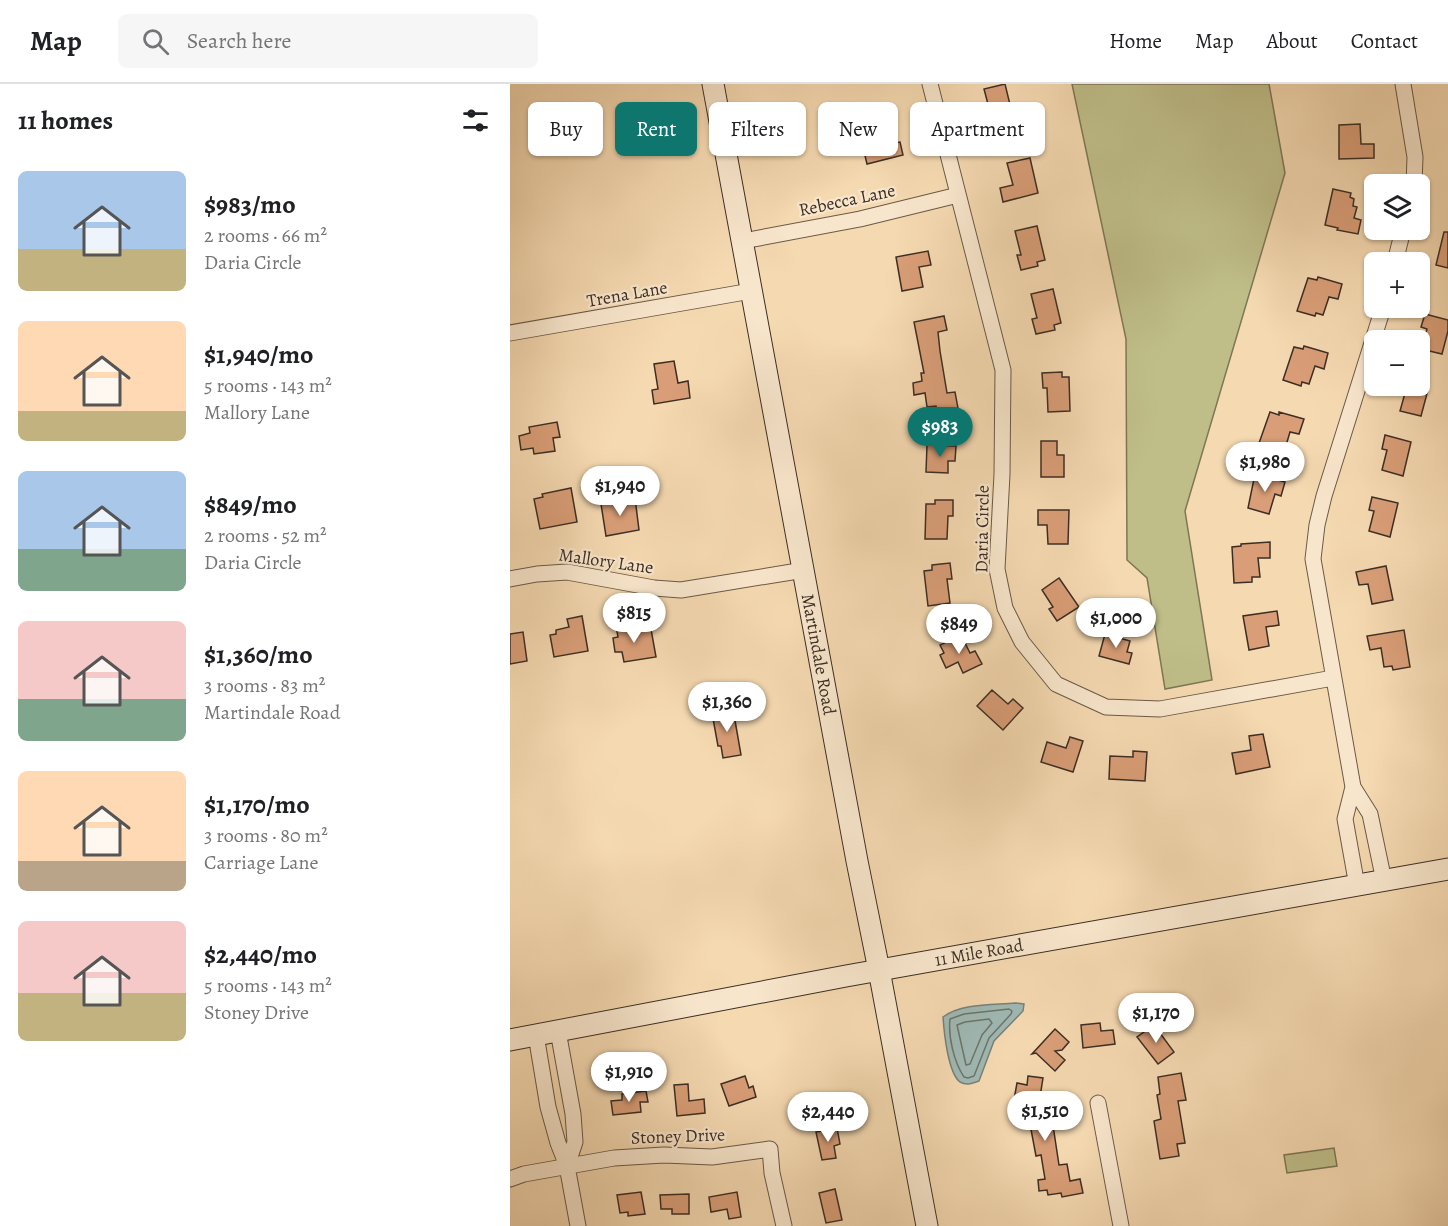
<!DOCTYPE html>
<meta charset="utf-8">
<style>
:root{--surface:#fff;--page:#f6f6f6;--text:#202124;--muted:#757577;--line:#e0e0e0;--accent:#0f766e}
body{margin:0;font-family:Alegreya,serif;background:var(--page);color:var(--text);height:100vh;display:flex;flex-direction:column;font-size:22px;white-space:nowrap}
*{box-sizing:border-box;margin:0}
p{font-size:20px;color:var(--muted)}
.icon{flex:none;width:33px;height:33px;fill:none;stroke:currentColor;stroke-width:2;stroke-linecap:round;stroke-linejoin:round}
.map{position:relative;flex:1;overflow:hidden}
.details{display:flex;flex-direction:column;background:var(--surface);width:510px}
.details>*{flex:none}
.top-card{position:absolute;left:18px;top:18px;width:570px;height:54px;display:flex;gap:12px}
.controls{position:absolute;left:854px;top:90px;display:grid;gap:12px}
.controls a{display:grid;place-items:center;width:66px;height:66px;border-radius:9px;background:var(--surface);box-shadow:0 2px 4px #0004;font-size:30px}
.price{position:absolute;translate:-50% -51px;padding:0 14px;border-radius:21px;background:#fff;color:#222;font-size:20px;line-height:39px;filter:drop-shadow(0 2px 3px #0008)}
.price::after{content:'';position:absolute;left:50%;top:36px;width:18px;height:14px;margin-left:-9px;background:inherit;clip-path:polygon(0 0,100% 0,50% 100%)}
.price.on{background:var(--accent);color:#fff}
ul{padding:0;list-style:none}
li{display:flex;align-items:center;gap:18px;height:150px;padding:0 18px}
li span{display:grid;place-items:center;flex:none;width:168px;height:120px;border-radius:9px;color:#555}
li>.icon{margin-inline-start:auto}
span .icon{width:72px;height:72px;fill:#fffc;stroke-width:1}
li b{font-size:26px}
h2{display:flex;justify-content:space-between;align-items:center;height:72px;padding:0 18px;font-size:26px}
.pill{padding:0 21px;border-radius:9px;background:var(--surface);box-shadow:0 2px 4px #0004;font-size:21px;line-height:54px}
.pill.on{background:var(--accent);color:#fff}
header{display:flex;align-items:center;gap:36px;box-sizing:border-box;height:84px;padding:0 30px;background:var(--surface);border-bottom:2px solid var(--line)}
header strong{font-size:28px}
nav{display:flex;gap:33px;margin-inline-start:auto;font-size:21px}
.search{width:420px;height:54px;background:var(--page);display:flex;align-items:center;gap:15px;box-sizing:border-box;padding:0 21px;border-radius:9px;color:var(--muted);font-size:22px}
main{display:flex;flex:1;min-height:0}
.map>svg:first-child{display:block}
.green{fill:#bfbe89;stroke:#7e7656;stroke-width:1.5}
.water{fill:#9fb9b4;stroke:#77817a;stroke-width:1.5}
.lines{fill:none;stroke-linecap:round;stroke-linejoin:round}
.shore{stroke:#6e746c;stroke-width:1.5}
.building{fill:#d99e77;stroke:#3c2e24;stroke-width:1.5}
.street-casing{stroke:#6a5947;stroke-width:17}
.secondary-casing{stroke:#3c2e24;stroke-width:23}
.street{stroke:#f8e6cc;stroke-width:15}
.secondary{stroke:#f8e6cc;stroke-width:21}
.labels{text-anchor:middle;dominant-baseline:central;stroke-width:4.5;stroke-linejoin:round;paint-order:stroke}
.street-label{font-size:18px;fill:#3c2e24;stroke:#f8e6cc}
</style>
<header>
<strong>Map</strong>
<div class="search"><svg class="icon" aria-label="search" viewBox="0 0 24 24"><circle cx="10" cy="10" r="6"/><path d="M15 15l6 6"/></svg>Search here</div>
<nav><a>Home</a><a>Map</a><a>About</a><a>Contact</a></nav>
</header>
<main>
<section class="details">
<h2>11 homes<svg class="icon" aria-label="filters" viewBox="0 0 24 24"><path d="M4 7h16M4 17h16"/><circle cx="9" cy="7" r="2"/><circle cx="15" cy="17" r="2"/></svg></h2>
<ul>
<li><span style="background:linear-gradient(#a9c7e8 65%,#c2b280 0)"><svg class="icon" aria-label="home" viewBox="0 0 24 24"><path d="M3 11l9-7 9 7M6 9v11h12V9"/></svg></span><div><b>$983/mo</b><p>2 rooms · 66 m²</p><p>Daria Circle</p></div></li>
<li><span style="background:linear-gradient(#ffd9b3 75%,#c2b280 0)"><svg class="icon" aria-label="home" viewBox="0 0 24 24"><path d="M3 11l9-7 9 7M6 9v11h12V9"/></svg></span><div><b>$1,940/mo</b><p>5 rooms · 143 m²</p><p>Mallory Lane</p></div></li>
<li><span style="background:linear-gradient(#a9c7e8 65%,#7fa58c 0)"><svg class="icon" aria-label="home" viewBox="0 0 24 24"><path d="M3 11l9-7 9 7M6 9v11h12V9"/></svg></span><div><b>$849/mo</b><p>2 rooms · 52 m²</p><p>Daria Circle</p></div></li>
<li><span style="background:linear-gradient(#f6c9c9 65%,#7fa58c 0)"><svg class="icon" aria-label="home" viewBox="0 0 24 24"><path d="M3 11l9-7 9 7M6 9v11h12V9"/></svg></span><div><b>$1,360/mo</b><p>3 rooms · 83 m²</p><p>Martindale Road</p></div></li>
<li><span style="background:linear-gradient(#ffd9b3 75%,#b9a48a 0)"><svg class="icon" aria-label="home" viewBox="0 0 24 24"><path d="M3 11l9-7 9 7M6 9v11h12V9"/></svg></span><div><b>$1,170/mo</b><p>3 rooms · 80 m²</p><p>Carriage Lane</p></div></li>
<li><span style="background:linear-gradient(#f6c9c9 60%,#c2b280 0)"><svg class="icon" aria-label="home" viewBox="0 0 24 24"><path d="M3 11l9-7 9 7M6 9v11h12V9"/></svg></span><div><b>$2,440/mo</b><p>5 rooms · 143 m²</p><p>Stoney Drive</p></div></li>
</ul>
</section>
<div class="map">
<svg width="938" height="1142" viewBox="0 0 938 1142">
<rect width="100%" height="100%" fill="#f5d9b1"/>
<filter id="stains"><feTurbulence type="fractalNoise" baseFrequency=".00333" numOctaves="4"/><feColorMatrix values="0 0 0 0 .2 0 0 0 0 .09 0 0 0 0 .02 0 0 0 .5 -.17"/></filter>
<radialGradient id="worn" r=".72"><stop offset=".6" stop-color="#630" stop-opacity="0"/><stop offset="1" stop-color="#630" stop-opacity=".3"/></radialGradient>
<path class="green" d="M562 0H759L775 89 675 427 702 596 655 605 637 494 617 476 616 255Z
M824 1064 827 1082 777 1089 774 1071Z"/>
<path class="water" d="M505 919 514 920 513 927 484 957 469 997C463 999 457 1002 450 998 438 989 434 948 433 933 451 919 483 921 505 919Z"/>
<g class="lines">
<path class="shore" d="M499 925 502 927 501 930 479 954 464 992 458 994 454 993C444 978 438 953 440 935L454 930Z
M479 935 482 939 472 951 460 980 456 981 447 941 455 938Z"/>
</g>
<path class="building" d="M495 0 503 33 473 40 469 26 479 24 474 5Z
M365 39 366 43 374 41 378 60 390 58 393 71 357 80 348 42Z
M850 40 851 60H864V74L829 75V41Z
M520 74 528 109 493 118 490 104 503 101 497 79Z
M823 105 841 109 840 113 844 115 843 122 847 123 844 134 851 136 848 150 827 146 828 144 815 141Z
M527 142 535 176 527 178 528 182 511 186 507 171H511L505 147Z
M934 148H938V184L926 181Z
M418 167 421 181 409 183 413 203 392 207 386 173Z
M808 193 832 200 828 215 819 213 813 231 806 229 805 232 787 227 798 194 807 196Z
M543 205 551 239 544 241 545 246 526 250 522 235 527 234 521 210Z
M915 230 938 236V247L932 270 911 265 917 245 911 243Z
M434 232 437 246 428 248 430 267 437 309 445 308 448 324 427 327 426 322 417 323 415 309 404 311 403 299 412 297 411 289H414L404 238Z
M794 262 818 269 814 285 805 282 799 300 792 298 791 302 773 296 784 263 793 265Z
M164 277 168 299 178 297 180 314 144 320 142 306 148 305 144 280Z
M552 288V293H559L560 327 538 328 537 304H533L532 289Z
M897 302H919L911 332 890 327Z
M760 328 769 331V328L794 335 789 350 780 348 775 365 768 363 767 367 748 362Z
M47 338 50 353 43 354 45 367 24 370 23 364 11 366 9 352 20 349 19 343Z
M875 351 901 358 893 392 872 386 877 366 872 365Z
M531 357H547V371H554V393H531Z
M417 361 446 362 445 377H438V389L416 388Z
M745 390 775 398 771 412 765 410 759 430 738 424Z
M61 404 67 438 30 445 24 415 33 413 32 410Z
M862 413 888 419 880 453 859 447 864 427 859 426Z
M125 414 129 446 96 452 91 420Z
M425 416H443V432H438L437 455H415L416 420H425Z
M528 426H559L558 460H538L537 441H528Z
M760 458V474H748L750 493H742V498L724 499 722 463 731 462V460Z
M440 479 442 495H437L440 519 418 522 414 487 422 486V481Z
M876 482 883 516 862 520 858 500 849 501 846 488Z
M549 494 569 523 547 537 539 525 543 523 532 506Z
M767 527 769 541 756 543 759 562 739 566 733 532Z
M72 532 78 567 44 573 40 551 46 550V546L59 543 57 535Z
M122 540 123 548 141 545 146 573 114 578 112 568H105L103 554 108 553 106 542Z
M894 546 900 583 883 586 882 582 874 583 871 564 860 566 857 552Z
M13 548 17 577 0 580V550Z
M595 550 620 557 617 568 622 569 619 580 589 572Z
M451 551 460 569 465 567 472 580 453 589 448 578 436 584 430 571 434 569 430 561Z
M482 606 498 620 503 615 513 624 493 646 467 622Z
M223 625 231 671 213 674 211 662H208L202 629Z
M753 650 760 683 726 690 722 669 741 666 739 652Z
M560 653 573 657 563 688 531 678 537 658 556 664Z
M623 667 637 668 635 697 599 695 600 672 623 673Z
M590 939 591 947 603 946 605 960 573 964 571 941Z
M644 941 664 968 648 980 627 953Z
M545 945 559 958 552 966 545 967 555 976 545 987 526 969 522 970Z
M671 989 676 1016 668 1017 675 1059 667 1060 669 1072 650 1075 644 1037 651 1035 647 1011 650 1010 648 993Z
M235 992 239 1004 243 1002 246 1013 219 1022 211 1000Z
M518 992 533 994 526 1038 542 1035 549 1081 557 1080 560 1097 570 1095 573 1109 552 1113 551 1109 538 1111 537 1106 529 1107 528 1096 535 1095 531 1071 526 1072 517 1024 503 1021 507 999 517 1001Z
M178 1000 179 1017 194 1015 195 1029 167 1032 164 1001Z
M136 1007 138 1018H130L131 1028 103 1031 101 1017 112 1016V1010Z
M327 1044 330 1060 324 1062 326 1074 312 1076 306 1048Z
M325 1105 332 1136 316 1139 309 1109Z
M131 1108 135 1130 118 1132V1128L110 1129 107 1111Z
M227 1108 231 1133 219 1135 217 1125 201 1128 199 1113Z
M179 1110V1130H162V1125H151L150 1111Z"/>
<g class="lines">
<g class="street-casing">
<path id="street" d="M420 0 493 286 492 390 487 485 495 524 512 558 546 600 596 623 650 625 823 594
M893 0 905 73 904 100
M233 157 350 135 448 111
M885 178 893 146
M873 224 814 412 807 441 803 475 843 703 860 730 874 797
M0 249 241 207
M0 495 27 490 57 488 144 504 171 506 294 486
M843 703 835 735 847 802
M48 947 63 1030 65 1058 57 1082
M26 951 38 1023 48 1059 57 1082 68 1142
M588 1019 611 1142
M0 1095 14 1090 104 1074 154 1071 202 1073 260 1065 262 1089 274 1142"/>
</g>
<g class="secondary-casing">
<g id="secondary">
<path id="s1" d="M203 0 347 777 369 886 417 1142"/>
<path id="s2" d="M0 956 336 892 938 785"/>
</g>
</g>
<use href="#street" class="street"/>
<use href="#secondary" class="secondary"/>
</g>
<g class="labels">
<g class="street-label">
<text transform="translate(337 116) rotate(-12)">Rebecca Lane</text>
<text transform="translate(117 210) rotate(-10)">Trena Lane</text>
<text transform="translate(472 445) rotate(-89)">Daria Circle</text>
<text transform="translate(96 477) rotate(8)">Mallory Lane</text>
<text stroke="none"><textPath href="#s1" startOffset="580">Martindale Road</textPath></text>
<text stroke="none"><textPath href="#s2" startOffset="477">11 Mile Road</textPath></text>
<text transform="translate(168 1052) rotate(-2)">Stoney Drive</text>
</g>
</g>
<rect width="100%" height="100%" filter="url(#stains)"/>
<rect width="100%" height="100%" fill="url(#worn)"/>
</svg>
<div class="controls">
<a><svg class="icon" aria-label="layers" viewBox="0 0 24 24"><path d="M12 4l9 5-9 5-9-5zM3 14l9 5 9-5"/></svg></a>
<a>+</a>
<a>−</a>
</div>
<b class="price on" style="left:430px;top:374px">$983</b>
<b class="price" style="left:755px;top:409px">$1,980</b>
<b class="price" style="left:110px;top:433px">$1,940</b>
<b class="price" style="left:124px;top:560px">$815</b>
<b class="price" style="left:606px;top:565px">$1,000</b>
<b class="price" style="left:449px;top:571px">$849</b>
<b class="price" style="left:217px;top:649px">$1,360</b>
<b class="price" style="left:646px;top:960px">$1,170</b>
<b class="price" style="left:119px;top:1019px">$1,910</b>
<b class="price" style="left:535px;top:1058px">$1,510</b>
<b class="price" style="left:318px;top:1059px">$2,440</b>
<div class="top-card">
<a class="pill">Buy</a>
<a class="pill on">Rent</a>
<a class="pill">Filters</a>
<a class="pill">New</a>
<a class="pill">Apartment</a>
</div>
</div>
</main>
